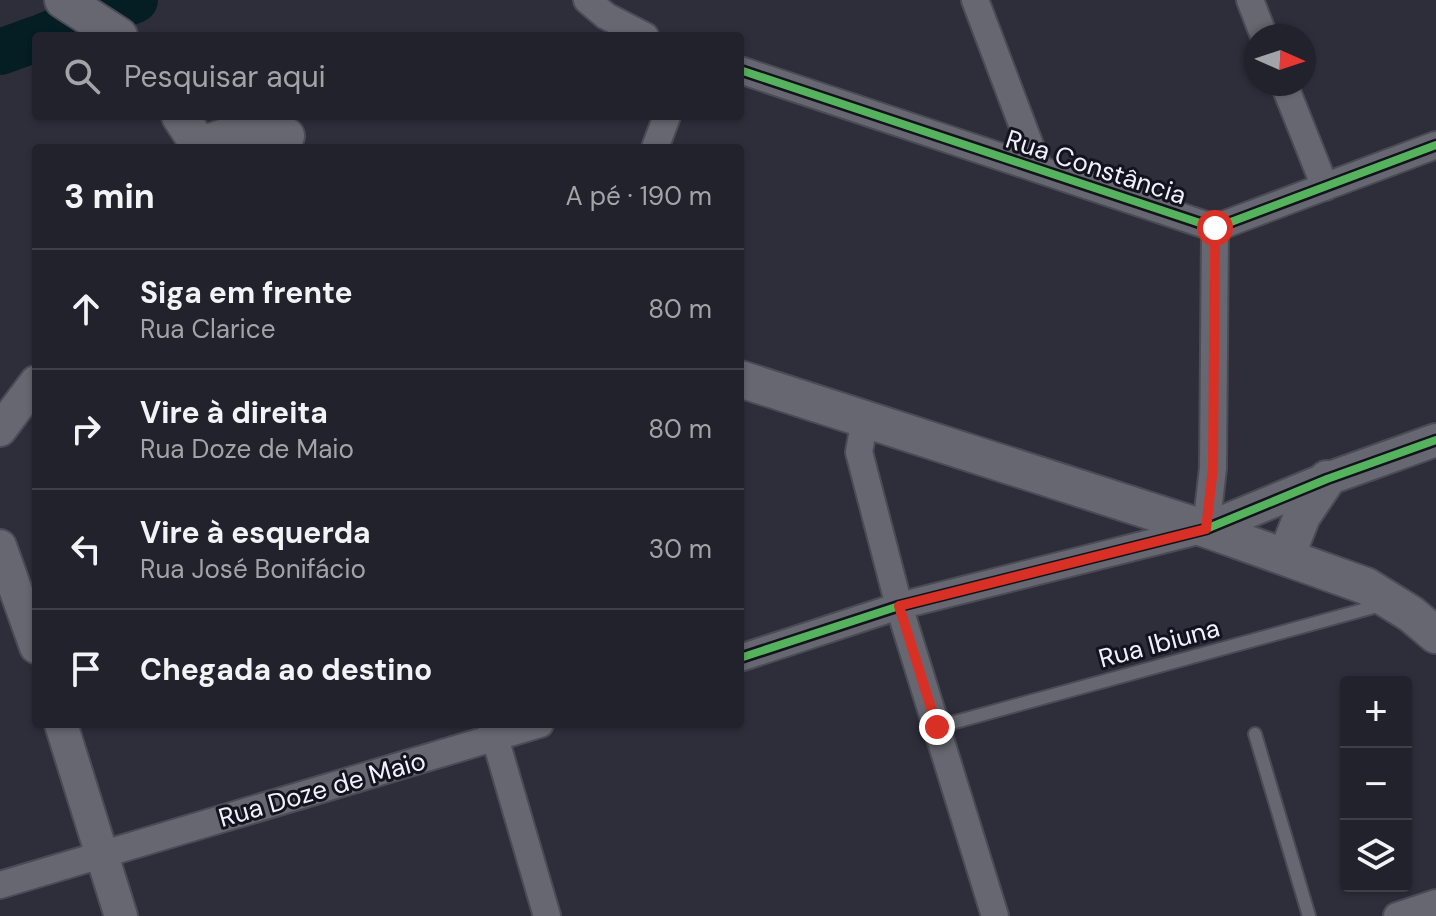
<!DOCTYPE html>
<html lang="pt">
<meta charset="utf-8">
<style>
body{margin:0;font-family:"DM Sans",sans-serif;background:#2a2a34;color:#f1f3f6}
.controls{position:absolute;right:24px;bottom:24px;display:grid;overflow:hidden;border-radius:8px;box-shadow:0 2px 6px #0004}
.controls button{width:72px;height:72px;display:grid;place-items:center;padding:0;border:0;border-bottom:2px solid #3f3f48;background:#22222c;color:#f1f3f6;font:40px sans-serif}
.compass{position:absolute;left:1244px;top:24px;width:72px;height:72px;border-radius:50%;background:#22222c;box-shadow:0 2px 6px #0004;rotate:93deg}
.stop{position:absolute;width:24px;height:24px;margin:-18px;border:6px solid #d93025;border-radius:50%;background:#fff}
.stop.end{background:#d93025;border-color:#fff;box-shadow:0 2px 8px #0008}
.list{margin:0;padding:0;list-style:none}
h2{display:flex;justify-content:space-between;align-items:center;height:104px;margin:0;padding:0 32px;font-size:34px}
h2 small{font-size:26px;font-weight:400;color:#a2a4a9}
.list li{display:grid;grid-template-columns:52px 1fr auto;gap:24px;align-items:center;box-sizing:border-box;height:120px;padding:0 32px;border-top:2px solid #3f3f48}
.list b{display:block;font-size:30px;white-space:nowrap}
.list p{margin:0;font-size:26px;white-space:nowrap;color:#a2a4a9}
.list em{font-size:26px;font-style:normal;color:#a2a4a9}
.icon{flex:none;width:44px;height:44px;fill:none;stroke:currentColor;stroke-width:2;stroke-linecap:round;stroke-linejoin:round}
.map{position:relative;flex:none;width:1436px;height:916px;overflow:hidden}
.search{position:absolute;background:#22222c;box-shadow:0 2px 6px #0004;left:32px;top:32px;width:712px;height:88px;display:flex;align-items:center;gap:20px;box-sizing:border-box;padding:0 28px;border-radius:8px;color:#a2a4a9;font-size:30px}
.panel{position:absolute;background:#22222c;box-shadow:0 2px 6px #0004;left:32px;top:144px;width:712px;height:584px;border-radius:8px}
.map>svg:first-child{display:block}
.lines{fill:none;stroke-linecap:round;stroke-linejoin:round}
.river{stroke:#041e24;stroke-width:46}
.service-casing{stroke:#4b4b56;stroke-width:16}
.minor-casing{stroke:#4b4b56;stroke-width:30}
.tertiary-casing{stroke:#4b4b56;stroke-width:36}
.secondary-casing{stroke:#4b4b56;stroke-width:40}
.service{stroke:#676771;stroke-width:12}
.minor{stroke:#676771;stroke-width:26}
.tertiary{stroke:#676771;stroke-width:32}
.secondary{stroke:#676771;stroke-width:36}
.cycleway-casing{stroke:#13131d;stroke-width:13}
.cycleway{stroke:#56b35d;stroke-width:8}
.route{stroke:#d93025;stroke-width:10}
.labels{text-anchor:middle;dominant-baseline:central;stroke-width:6;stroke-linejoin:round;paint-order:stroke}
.street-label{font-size:26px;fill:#f1f1fe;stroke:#13131d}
</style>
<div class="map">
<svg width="1436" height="916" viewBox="0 0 1436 916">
<rect width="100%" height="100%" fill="#2e2e3b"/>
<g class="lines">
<!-- river -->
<g class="river">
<path d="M 44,36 L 135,0"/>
<path d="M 0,52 L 36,39"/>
</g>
<defs>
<g id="service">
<path d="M 937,727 L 1381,605"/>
<path d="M 1255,734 L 1309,916"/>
</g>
<g id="minor">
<path d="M 587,0 L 606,16 L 645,36"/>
<path d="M 975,0 L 1039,169"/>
<path d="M 1250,0 L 1264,36"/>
<path d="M 740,70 L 1215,228 L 1436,145"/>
<path d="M 1284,84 L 1325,187"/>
<path d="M 655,148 L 667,116"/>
<path d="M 865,418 L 859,452 L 899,606 L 995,916"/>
<path d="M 740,658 L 899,606 L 1206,529 L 1213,468 L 1215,228"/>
<path d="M 491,724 L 547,916"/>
<path d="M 0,885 L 540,724"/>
<path d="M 1397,916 L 1436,903"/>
</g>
<g id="tertiary">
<path d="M 0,430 L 36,382"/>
<path d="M 1206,529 L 1327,479 L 1436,440"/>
<path d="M 0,546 L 36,647"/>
<path d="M 61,724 L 121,916"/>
</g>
<g id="secondary">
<path d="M 63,0 L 119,36"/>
<path d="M 180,116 L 201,148"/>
<path d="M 199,146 L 236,133 L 286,136"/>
<path d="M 740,379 L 1206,529 L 1366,586 L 1411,614 L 1436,635"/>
<path d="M 1286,557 L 1302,516 L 1327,479"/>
</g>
</defs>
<!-- service casing -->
<use href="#service" class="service-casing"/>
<!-- minor casing -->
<use href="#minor" class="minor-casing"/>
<!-- tertiary casing -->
<use href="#tertiary" class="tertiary-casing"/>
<!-- secondary casing -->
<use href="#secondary" class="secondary-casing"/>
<!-- service -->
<use href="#service" class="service"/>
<!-- minor -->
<use href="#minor" class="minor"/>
<!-- tertiary -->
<use href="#tertiary" class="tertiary"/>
<!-- secondary -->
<use href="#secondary" class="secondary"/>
<defs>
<g id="cycleway">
<path d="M 740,70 L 1215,228 L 1436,145"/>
<path d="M 740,658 L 899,606 L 1206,529 L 1327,479 L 1436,440"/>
</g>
</defs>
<!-- cycleway casing -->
<use href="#cycleway" class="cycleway-casing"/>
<!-- cycleway -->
<use href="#cycleway" class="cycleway"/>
</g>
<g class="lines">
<!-- route -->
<path class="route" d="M 937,727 L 899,606 L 1206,529 L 1213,468 L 1215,228"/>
</g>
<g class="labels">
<!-- street labels -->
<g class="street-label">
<text transform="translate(1096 167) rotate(18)">Rua Constância</text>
<text transform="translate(1159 643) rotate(-15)">Rua Ibiuna</text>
<text transform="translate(322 789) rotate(-16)">Rua Doze de Maio</text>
</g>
</g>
</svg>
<div class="controls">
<button>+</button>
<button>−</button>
<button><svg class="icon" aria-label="layers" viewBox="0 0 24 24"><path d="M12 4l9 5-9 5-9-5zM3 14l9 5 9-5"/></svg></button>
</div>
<svg class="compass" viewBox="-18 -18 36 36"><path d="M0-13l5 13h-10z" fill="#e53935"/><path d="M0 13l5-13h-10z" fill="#a2a4a9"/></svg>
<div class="stop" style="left:1215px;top:228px"></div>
<div class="stop end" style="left:937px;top:727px"></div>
<div class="search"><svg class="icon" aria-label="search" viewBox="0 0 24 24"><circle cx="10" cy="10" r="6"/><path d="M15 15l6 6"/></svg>Pesquisar aqui</div>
<section class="panel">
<h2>3 min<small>A pé · 190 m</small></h2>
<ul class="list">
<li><svg class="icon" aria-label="ahead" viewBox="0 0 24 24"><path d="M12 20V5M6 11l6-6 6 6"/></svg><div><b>Siga em frente</b><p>Rua Clarice</p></div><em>80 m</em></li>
<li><svg class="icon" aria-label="right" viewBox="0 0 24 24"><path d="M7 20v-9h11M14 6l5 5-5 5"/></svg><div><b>Vire à direita</b><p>Rua Doze de Maio</p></div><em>80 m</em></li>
<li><svg class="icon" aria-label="left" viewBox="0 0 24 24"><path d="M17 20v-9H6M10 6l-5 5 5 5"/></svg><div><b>Vire à esquerda</b><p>Rua José Bonifácio</p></div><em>30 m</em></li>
<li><svg class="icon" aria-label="arrive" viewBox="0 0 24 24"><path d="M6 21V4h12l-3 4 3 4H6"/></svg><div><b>Chegada ao destino</b></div></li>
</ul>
</section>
</div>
